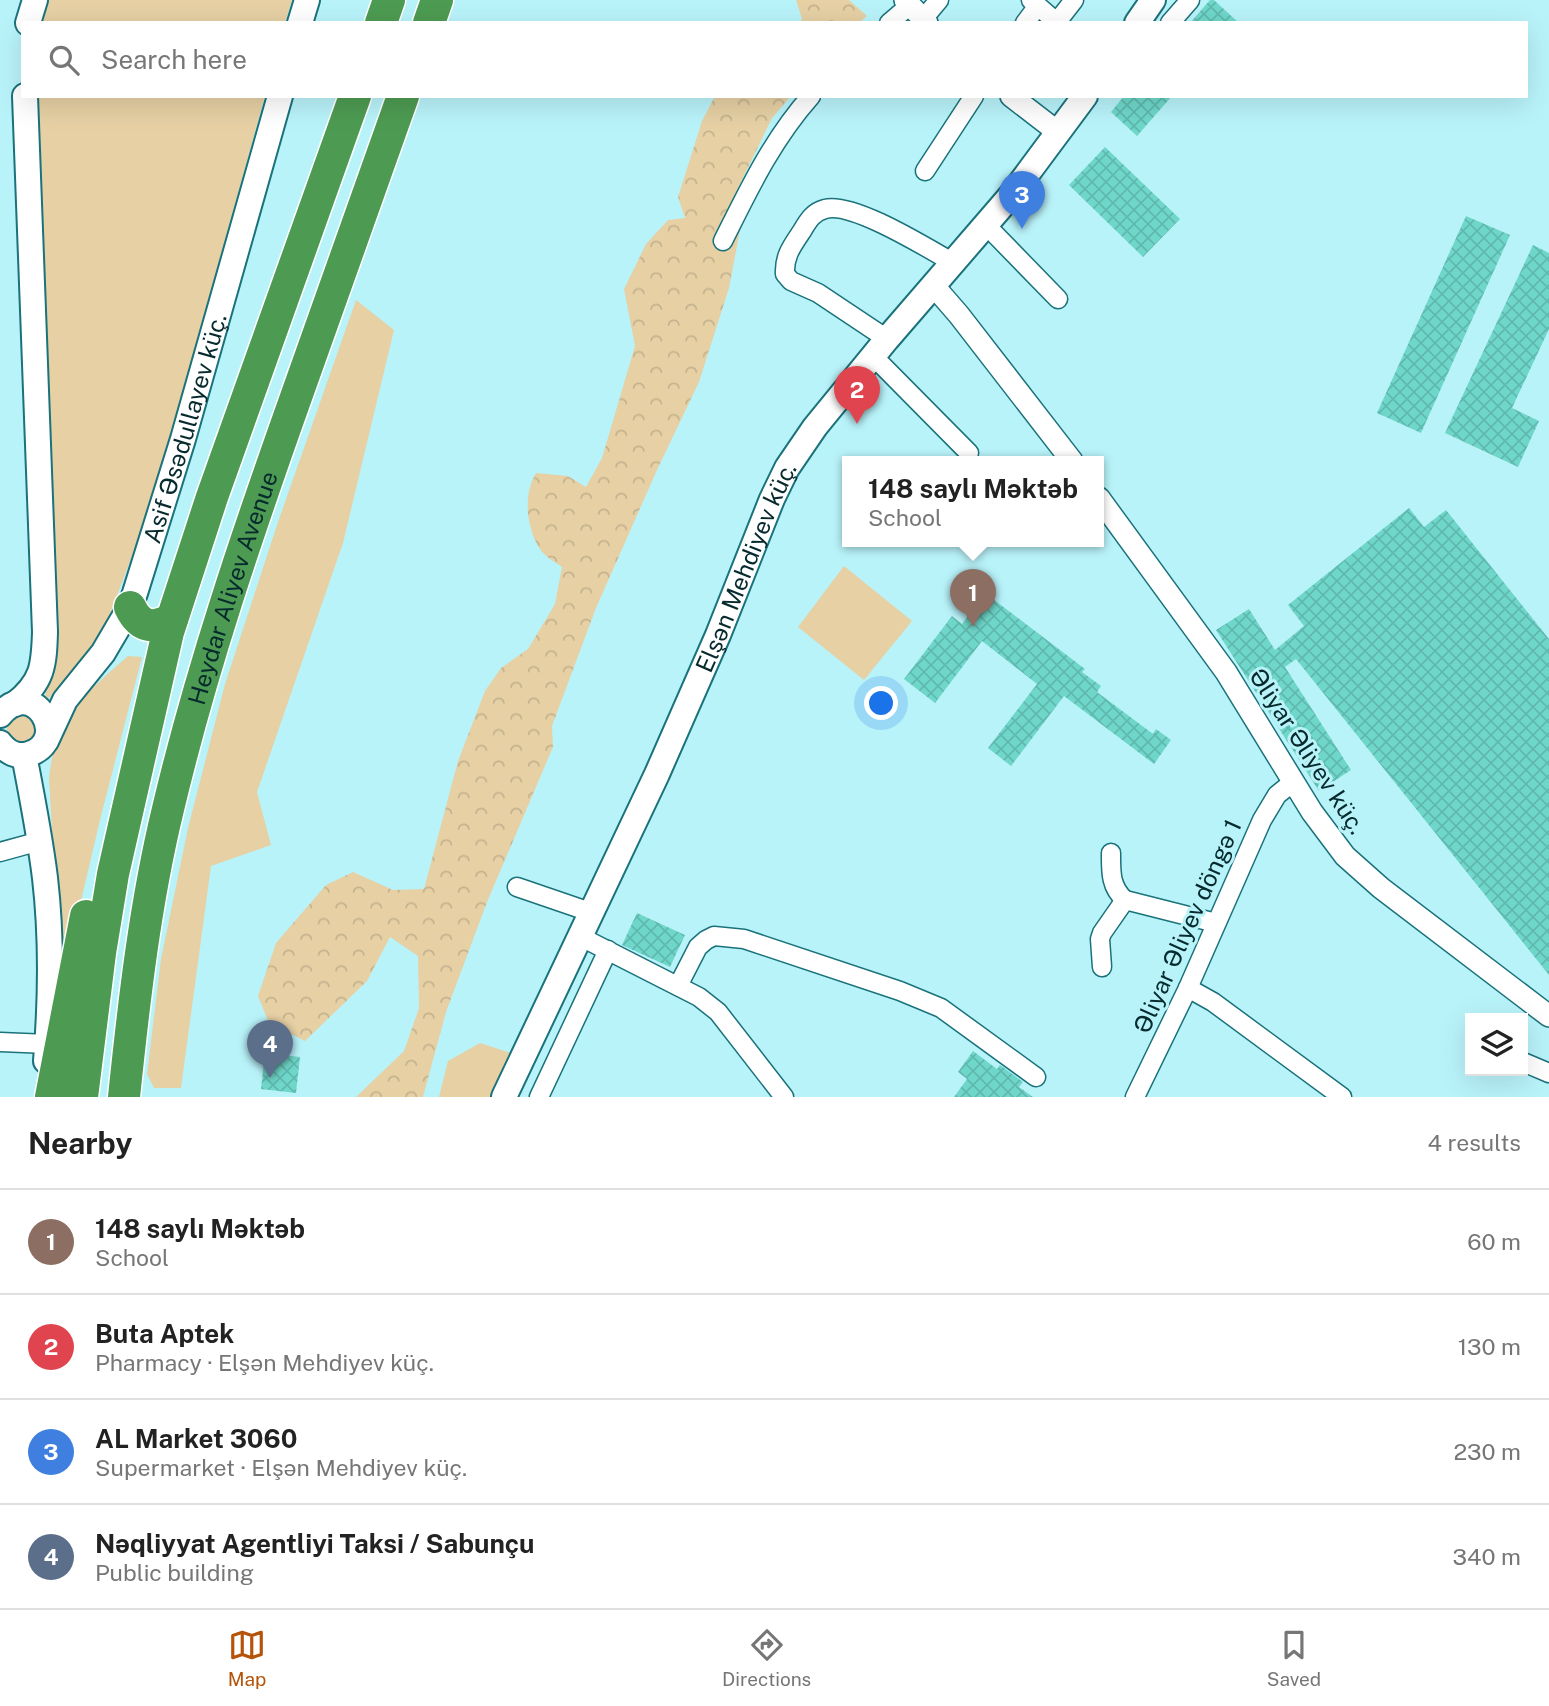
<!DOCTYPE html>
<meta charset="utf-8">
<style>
body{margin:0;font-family:"Public Sans",sans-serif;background:#f6f6f6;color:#222}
.controls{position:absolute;right:21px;bottom:21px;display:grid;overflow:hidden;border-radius:0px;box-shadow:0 7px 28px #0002}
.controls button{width:63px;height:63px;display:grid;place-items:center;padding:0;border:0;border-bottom:2px solid #e0e0e0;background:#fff;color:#222;font:35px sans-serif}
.you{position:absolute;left:882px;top:704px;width:24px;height:24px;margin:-18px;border:5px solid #fff;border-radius:50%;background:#1a73e8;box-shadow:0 0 0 10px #1a73e833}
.badge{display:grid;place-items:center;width:46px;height:46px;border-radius:50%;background:#b45309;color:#fff;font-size:23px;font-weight:700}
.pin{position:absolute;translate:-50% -58px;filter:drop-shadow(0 2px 4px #0008)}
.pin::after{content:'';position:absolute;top:37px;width:24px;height:21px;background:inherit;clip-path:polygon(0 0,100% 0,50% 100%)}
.popup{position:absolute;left:842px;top:456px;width:262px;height:91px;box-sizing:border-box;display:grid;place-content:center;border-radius:0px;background:#fff;filter:drop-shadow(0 2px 5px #0005);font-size:23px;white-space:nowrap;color:#767676}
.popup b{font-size:26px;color:#222}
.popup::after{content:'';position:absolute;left:50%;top:100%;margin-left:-14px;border:14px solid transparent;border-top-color:#fff}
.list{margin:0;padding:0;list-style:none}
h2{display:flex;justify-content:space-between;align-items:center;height:91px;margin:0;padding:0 28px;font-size:30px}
h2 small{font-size:23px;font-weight:400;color:#767676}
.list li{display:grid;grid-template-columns:46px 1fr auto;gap:21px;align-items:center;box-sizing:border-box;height:105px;padding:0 28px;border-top:2px solid #e0e0e0}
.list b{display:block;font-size:26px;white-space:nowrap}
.list p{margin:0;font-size:23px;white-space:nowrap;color:#767676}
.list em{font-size:23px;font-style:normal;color:#767676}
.icon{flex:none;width:38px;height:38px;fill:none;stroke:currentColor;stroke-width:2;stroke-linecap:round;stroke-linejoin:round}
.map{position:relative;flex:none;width:1549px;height:1097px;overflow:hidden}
.search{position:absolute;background:#fff;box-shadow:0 7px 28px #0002;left:21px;right:21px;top:21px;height:77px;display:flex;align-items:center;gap:18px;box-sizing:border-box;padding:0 24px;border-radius:0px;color:#767676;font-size:26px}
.sheet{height:511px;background:#fff}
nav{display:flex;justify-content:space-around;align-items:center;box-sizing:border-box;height:98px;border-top:2px solid #e0e0e0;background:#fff;font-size:19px;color:#767676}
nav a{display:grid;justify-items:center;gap:4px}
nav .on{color:#b45309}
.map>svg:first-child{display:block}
.green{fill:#e6d0a4}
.forest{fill:url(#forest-crowns)}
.building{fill:url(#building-cross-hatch)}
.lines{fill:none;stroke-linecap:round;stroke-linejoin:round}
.minor-casing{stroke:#1a727b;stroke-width:21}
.tertiary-casing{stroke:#1a727b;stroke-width:24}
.secondary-casing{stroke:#1a727b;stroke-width:28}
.motorway-casing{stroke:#fff;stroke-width:35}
.minor{stroke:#fff;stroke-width:18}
.tertiary{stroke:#fff;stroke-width:21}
.secondary{stroke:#fff;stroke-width:24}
.motorway{stroke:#4d9b52;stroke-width:32}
.labels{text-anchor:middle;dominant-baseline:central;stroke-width:6;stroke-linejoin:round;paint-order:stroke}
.street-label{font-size:24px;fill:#062a2d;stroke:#b9f3fa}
</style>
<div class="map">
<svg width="1549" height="1097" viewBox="0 0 1549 1097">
<defs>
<pattern id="forest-crowns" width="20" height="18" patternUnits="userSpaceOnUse" patternTransform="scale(1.75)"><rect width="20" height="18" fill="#e6d0a4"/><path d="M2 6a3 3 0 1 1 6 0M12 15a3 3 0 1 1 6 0" fill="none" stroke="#c4b38e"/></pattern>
<pattern id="building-cross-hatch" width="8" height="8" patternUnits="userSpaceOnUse" patternTransform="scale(1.75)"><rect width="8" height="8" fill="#6fd7ca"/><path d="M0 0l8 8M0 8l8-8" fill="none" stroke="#5fb9ae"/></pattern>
</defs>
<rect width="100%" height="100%" fill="#b9f3fa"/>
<!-- green -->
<g class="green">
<path d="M 46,0 L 292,0 L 285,23 L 38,23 Z"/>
<path d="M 33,96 L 265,96 L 164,460 L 138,540 L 107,622 L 87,659 L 48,699 L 45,697 L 51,667 Z"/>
<path d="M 356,300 L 394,330 L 343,543 L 257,792 L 271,845 L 211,866 L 181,1088 L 154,1088 L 147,1074 L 161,959 L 188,828 L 225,684 L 278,522 Z"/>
<path d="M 844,566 L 912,621 L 864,680 L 798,627 Z"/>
<path d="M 128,656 L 142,657 L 100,820 L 61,986 L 49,778 C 56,714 82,697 128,656 Z"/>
<path d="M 21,714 L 31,716 L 38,734 L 22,746 C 12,740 4,736 8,723 Z"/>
<path d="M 480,1043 L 511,1053 L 490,1097 L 439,1097 L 448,1061 Z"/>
</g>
<!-- forest -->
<g class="forest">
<path d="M 796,0 L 849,0 L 867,16 L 859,23 L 799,23 L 802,19 Z"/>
<path d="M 715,96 L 791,96 L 772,118 L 734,196 L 740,230 L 729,288 L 699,382 L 657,470 L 596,608 L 552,726 L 553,747 L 487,902 L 446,1012 L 423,1097 L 356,1097 L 404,1051 L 419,1008 L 418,956 L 390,937 L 367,981 L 305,1041 L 269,1023 L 258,996 L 276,943 L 326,885 L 353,872 L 393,890 L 424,889 L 458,761 L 485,691 L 501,668 L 528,649 L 555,604 L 562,567 C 555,562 544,556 540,549 C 526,528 523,494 536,473 L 568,476 L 586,487 L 602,458 L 635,346 L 624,289 L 646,244 L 668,220 L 685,218 L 678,197 L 702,121 Z"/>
</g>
<!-- building -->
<g class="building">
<path d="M 1210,0 L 1214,0 L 1239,23 L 1190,23 Z"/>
<path d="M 1124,96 L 1172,96 L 1137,136 L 1111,112 Z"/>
<path d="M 1105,147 L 1180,219 L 1143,257 L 1069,185 Z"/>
<path d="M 1466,216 L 1510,235 L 1421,433 L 1377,413 Z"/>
<path d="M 1533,245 L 1549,253 L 1549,329 L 1512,408 L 1539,421 L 1518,467 L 1445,433 Z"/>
<path d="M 1409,508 L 1424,527 L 1446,510 L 1549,639 L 1549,975 L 1296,659 L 1285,667 L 1351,770 L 1319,791 L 1216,630 L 1249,609 L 1275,650 L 1304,626 L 1288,605 Z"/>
<path d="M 985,593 L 1085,669 L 1082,672 L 1101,686 L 1097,692 L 1153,734 L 1156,729 L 1171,740 L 1154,764 L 1064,696 L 1011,766 L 988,748 L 1037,684 L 982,641 L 935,703 L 904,679 L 952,616 L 962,624 Z"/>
<path d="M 637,913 L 685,935 L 670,967 L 622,945 Z"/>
<path d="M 973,1051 L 997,1069 L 1000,1065 L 1023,1082 L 1019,1087 L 1033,1097 L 954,1097 L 967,1079 L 958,1072 Z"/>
<path d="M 265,1053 L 300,1057 L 296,1093 L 261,1089 Z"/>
</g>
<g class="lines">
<defs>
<g id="minor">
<path d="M 1031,0 L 1054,20 L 1060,18 L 1074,0"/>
<path d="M 923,19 L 939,0"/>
<path d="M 889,23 L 909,6"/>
<path d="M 1025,23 L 1037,7"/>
<path d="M 1170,23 L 1190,0"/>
<path d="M 925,171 L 974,96"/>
<path d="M 985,224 L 1058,299"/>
<path d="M 723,241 C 749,189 772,140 811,96"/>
<path d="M 887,339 L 818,293 L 791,281 L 785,274 C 784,256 792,246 802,231 C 808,221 813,212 825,209 C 852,201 927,248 952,262"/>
<path d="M 873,356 L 969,453"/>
<path d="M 0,852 L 40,841"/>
<path d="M 1111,853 C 1111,871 1110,887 1125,900 L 1216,923"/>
<path d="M 517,887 L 593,913"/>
<path d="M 581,937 L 699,997 L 718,1012 L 784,1097"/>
<path d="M 1102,967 L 1100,939 L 1102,933 L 1125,900"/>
<path d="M 678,986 L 698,947 L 706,940 L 714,936 L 744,939 L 900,991 L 941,1008 L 1036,1077"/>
<path d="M 1188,988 L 1213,1002 L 1342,1097"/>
<path d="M 0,1042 L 48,1044"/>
<path d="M 1523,1062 L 1549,1073"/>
<path d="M 539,1097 L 608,950"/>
<path d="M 1135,1097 L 1188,988 L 1262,820 L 1277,795 L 1293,782"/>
</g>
<g id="tertiary">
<path d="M 905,0 L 927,23"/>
<path d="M 1011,96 L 1059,133"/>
<path d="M 933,285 L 959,315 L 1072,461"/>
<path d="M 1099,498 L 1226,672 L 1312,812 L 1345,856 L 1381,888 L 1549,1016"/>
</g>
<g id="secondary">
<path d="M 28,23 L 35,0"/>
<path d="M 300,23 L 307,0"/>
<path d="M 1137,23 L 1153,0"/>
<path d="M 15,704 C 43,682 44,665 45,632 L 25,96"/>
<path d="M 0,715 C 33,675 72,740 29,754 C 17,758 7,752 0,743"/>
<path id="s1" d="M 46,741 L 65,700 L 103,653 L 130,607 L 135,593 L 183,439 L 280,96"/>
<path d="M 24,755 C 32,796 40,837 45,878 C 52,938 51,1000 46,1061"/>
<path id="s2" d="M 504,1097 L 657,774 L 718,635 L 772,499 L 787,468 L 815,427 L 887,339 L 1013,193 L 1085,96"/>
</g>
<g id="motorway">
<path d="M 381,23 L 389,0"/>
<path d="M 429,23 L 437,0"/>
<path d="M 130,607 C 140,628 153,629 172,619"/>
<path d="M 51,1097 L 86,916"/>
<path d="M 82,1097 L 100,953 L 113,874 L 168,632 L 212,497 L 355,96"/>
<path id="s3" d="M 124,1097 C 134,1001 145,904 168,809 C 201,670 247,535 295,400 C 331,299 367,198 403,96"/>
</g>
</defs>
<!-- minor casing -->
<use href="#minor" class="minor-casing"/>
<!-- tertiary casing -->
<use href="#tertiary" class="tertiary-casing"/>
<!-- secondary casing -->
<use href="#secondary" class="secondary-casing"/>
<!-- motorway casing -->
<use href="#motorway" class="motorway-casing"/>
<!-- minor -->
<use href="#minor" class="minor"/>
<!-- tertiary -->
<use href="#tertiary" class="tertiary"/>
<!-- secondary -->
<use href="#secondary" class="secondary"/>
<!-- motorway -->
<use href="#motorway" class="motorway"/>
</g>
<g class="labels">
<!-- street labels -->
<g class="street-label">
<text stroke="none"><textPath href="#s1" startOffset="346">Asif Əsədullayev küç.</textPath></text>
<text stroke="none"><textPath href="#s2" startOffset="583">Elşən Mehdiyev küç.</textPath></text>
<text stroke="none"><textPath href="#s3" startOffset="522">Heydar Aliyev Avenue</textPath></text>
<text transform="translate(1308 751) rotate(57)">Əliyar Əliyev küç.</text>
<text transform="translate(1187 926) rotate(-66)">Əliyar Əliyev döngə 1</text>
</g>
</g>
</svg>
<div class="controls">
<button><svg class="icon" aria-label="layers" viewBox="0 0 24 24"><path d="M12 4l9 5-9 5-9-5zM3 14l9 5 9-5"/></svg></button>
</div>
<div class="you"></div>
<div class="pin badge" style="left:973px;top:627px;background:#8d6e63">1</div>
<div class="popup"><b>148 saylı Məktəb</b>School</div>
<div class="pin badge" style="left:857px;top:424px;background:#e0444e">2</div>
<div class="pin badge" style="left:1022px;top:229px;background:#3f7fe0">3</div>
<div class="pin badge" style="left:270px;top:1078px;background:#5c6f8a">4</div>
<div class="search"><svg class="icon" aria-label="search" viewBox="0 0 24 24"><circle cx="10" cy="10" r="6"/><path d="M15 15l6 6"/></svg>Search here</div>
</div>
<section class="sheet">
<h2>Nearby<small>4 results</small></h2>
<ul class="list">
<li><span class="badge" style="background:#8d6e63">1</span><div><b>148 saylı Məktəb</b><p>School</p></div><em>60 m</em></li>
<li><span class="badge" style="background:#e0444e">2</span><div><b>Buta Aptek</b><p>Pharmacy · Elşən Mehdiyev küç.</p></div><em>130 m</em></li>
<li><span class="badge" style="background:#3f7fe0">3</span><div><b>AL Market 3060</b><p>Supermarket · Elşən Mehdiyev küç.</p></div><em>230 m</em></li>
<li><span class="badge" style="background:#5c6f8a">4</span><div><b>Nəqliyyat Agentliyi Taksi / Sabunçu</b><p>Public building</p></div><em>340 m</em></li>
</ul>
</section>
<nav>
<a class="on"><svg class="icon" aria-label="map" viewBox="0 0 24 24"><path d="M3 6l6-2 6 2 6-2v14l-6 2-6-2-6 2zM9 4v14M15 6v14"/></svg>Map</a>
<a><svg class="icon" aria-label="directions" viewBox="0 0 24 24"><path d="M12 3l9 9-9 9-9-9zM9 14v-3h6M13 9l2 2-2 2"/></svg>Directions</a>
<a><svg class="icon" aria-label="saved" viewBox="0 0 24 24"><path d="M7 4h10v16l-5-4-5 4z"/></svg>Saved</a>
</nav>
